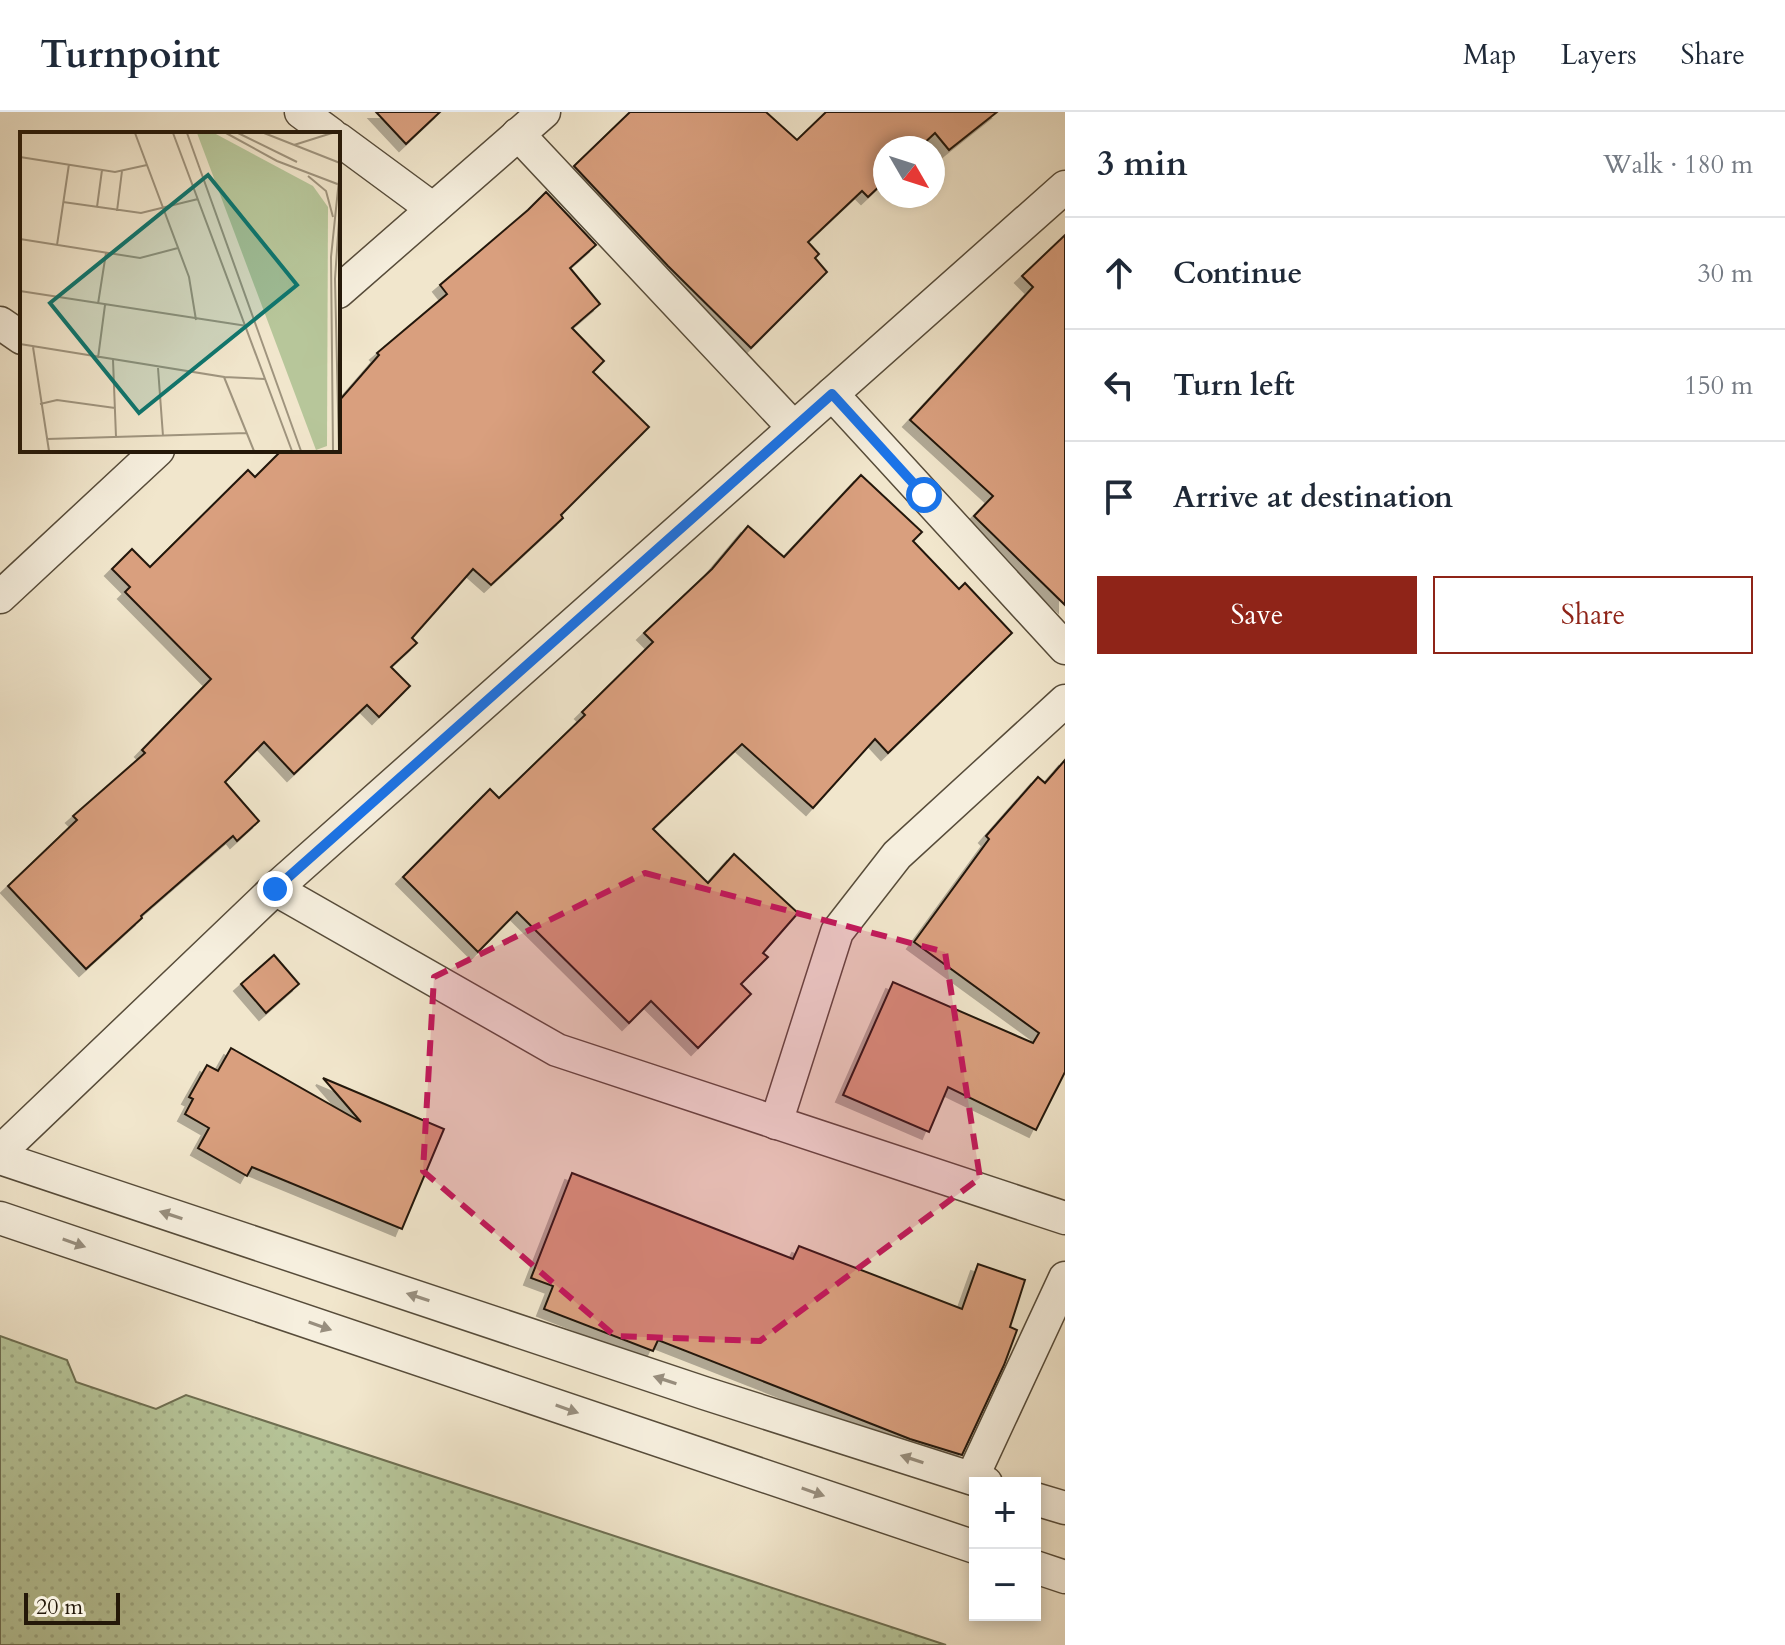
<!DOCTYPE html>
<meta charset="utf-8">
<style>
body{margin:0;font-family:Cardo,serif;background:#f6f6f7;color:#1f2937}
.controls{position:absolute;right:24px;bottom:24px;display:grid;overflow:hidden;border-radius:0px;box-shadow:0 4px 12px #0003}
.controls button{width:72px;height:72px;display:grid;place-items:center;padding:0;border:0;border-bottom:2px solid #e0e1e3;background:#fff;color:#1f2937;font:40px sans-serif}
.compass{position:absolute;left:873px;top:24px;width:72px;height:72px;border-radius:50%;background:#fff;box-shadow:0 4px 12px #0003;rotate:129deg}
.scale{position:absolute;left:24px;bottom:20px;width:96px;box-sizing:border-box;padding-left:8px;border:4px solid #241809;border-top:0;font-size:22px;line-height:28px;white-space:nowrap;color:#241809;-webkit-text-stroke:6px #f6efde;paint-order:stroke}
.stop{position:absolute;width:24px;height:24px;margin:-18px;border:6px solid #1a73e8;border-radius:50%;background:#fff}
.stop.end{background:#1a73e8;border-color:#fff;box-shadow:0 2px 8px #0008}
.list{margin:0;padding:0;list-style:none}
h2{display:flex;justify-content:space-between;align-items:center;height:104px;margin:0;padding:0 32px;font-size:34px}
h2 small{font-size:26px;font-weight:400;color:#747a83}
.list li{display:grid;grid-template-columns:52px 1fr auto;gap:24px;align-items:center;box-sizing:border-box;height:112px;padding:0 32px;border-top:2px solid #e0e1e3}
.list b{display:block;font-size:30px;white-space:nowrap}
.list em{font-size:26px;font-style:normal;color:#747a83}
.actions{display:flex;gap:16px;padding:24px 32px}
.actions a{flex:1;padding:18px 0;border:2px solid #8f2418;border-radius:0px;text-align:center;font-size:28px;color:#8f2418}
.actions .main{background:#8f2418;color:#fff}
.icon{flex:none;width:44px;height:44px;fill:none;stroke:currentColor;stroke-width:2;stroke-linecap:round;stroke-linejoin:round}
.map{position:relative;flex:none;width:1065px;height:1533px;overflow:hidden}
header{display:flex;align-items:center;gap:48px;box-sizing:border-box;height:112px;padding:0 40px;background:#fff;border-bottom:2px solid #e0e1e3}
header strong{font-size:38px}
nav{display:flex;gap:44px;margin-inline-start:auto;font-size:28px}
main{display:flex}
aside{flex:1;background:#fff}
.map>svg:first-child{display:block}
.park{fill:url(#park-dots);stroke:#6e6f52;stroke-width:2}
.building{fill:#d99f7e;stroke:#241809;stroke-width:2;filter:url(#shadow)}
.lines{fill:none;stroke-linecap:round;stroke-linejoin:round}
.minor-casing{stroke:#574c3a;stroke-width:35}
.minor{stroke:#f6efde;stroke-width:32}
.oneway{fill:#988e7e}
.route{stroke:#1a73e8;stroke-width:10}
.marked{fill:#c2185b;fill-opacity:0.2;stroke:#c2185b;stroke-width:6;stroke-dasharray:16 10;stroke-linejoin:round}
.inset-road{fill:none;stroke:#9f947e;stroke-width:2}
.view{fill:#0f766e;fill-opacity:0.15;stroke:#0f766e;stroke-width:4}
.inset-edge{fill:none;stroke:#241809;stroke-width:4}
</style>
<header>
<strong>Turnpoint</strong>
<nav><a>Map</a><a>Layers</a><a>Share</a></nav>
</header>
<main>
<div class="map">
<svg width="1065" height="1533" viewBox="0 0 1065 1533">
<defs>
<pattern id="park-dots" width="8" height="8" patternUnits="userSpaceOnUse" patternTransform="scale(2)"><rect width="8" height="8" fill="#b7c69a"/><path d="M2 2h.1M6 6h.1" fill="none" stroke="#9da983" stroke-width="1.8" stroke-linecap="round"/></pattern>
<filter id="shadow"><feDropShadow dx="-7" dy="7" stdDeviation="0" flood-color="#0004"/></filter>
</defs>
<rect width="100%" height="100%" fill="#f1e6cc"/>
<filter id="stains"><feTurbulence type="fractalNoise" baseFrequency=".0025" numOctaves="4"/><feColorMatrix values="0 0 0 0 .2 0 0 0 0 .09 0 0 0 0 .02 0 0 0 .5 -.17"/></filter>
<radialGradient id="worn" r=".72"><stop offset=".6" stop-color="#630" stop-opacity="0"/><stop offset="1" stop-color="#630" stop-opacity=".3"/></radialGradient>
<!-- park -->
<path class="park" d="M 0,1224 L 67,1248 L 76,1270 L 156,1297 L 186,1283 L 946,1533 L 0,1533 Z"/>
<!-- building -->
<g class="building">
<path d="M 376,0 L 440,0 L 406,32 Z"/>
<path d="M 630,0 L 766,0 L 797,28 L 826,0 L 997,0 L 949,38 L 935,21 L 919,36 L 885,36 L 885,69 L 868,85 L 862,79 L 808,130 L 819,142 L 815,146 L 827,160 L 751,236 L 668,154 L 574,54 Z"/>
<path d="M 546,80 L 596,133 L 570,156 L 600,192 L 572,216 L 604,249 L 593,260 L 649,315 L 561,403 L 563,406 L 491,473 L 473,457 L 412,526 L 417,531 L 391,555 L 410,574 L 379,605 L 367,593 L 294,662 L 264,630 L 225,670 L 259,709 L 237,729 L 233,724 L 141,804 L 142,806 L 86,857 L 8,774 L 77,708 L 73,704 L 145,641 L 142,638 L 211,567 L 125,480 L 130,475 L 112,457 L 132,437 L 150,455 L 248,358 L 255,365 L 282,338 L 338,338 L 338,290 L 379,243 L 377,241 L 447,182 L 440,173 L 528,98 Z"/>
<path d="M 1065,123 L 1065,493 L 974,404 L 993,384 L 910,308 L 1033,175 L 1022,164 Z"/>
<path d="M 861,363 L 922,420 L 913,429 L 959,477 L 965,471 L 1012,521 L 888,641 L 875,627 L 813,696 L 742,632 L 653,717 L 708,771 L 734,742 L 798,801 L 763,841 L 768,845 L 741,872 L 751,882 L 698,936 L 651,889 L 629,911 L 517,800 L 478,840 L 403,765 L 490,677 L 499,686 L 585,603 L 582,600 L 653,530 L 644,521 L 712,457 L 748,414 L 784,445 Z"/>
<path d="M 1065,648 L 1065,960 L 1036,1018 L 948,975 L 929,1020 L 843,983 L 893,870 L 1033,931 L 1039,921 L 914,830 L 989,727 L 986,724 L 1038,665 L 1045,671 Z"/>
<path d="M 274,843 L 299,872 L 266,901 L 241,872 Z"/>
<path d="M 231,936 L 361,1010 L 323,966 L 444,1017 L 402,1117 L 252,1055 L 247,1064 L 198,1036 L 209,1016 L 185,1002 L 193,987 L 189,985 L 207,953 L 218,959 Z"/>
<path d="M 572,1061 L 793,1147 L 799,1134 L 962,1197 L 978,1152 L 1025,1168 L 1010,1215 L 1017,1218 L 1004,1253 L 962,1343 L 910,1327 L 658,1228 L 653,1239 L 544,1197 L 553,1174 L 531,1166 Z"/>
</g>
<g class="lines">
<defs>
<g id="minor">
<path d="M 301,0 L 331,22"/>
<path d="M 518,22 L 794,316"/>
<path d="M 338,27 L 433,97"/>
<path d="M 338,180 L 544,0"/>
<path d="M 0,211 L 22,226"/>
<path d="M 832,282 L 1065,536"/>
<path d="M 0,485 L 158,338"/>
<path d="M 275,777 L 557,938 L 1065,1106"/>
<path d="M 776,1011 L 837,820 L 897,743 L 1065,589"/>
<path d="M 0,1040 L 275,777 L 1065,75"/>
<path d="M 0,1046 L 704,1281 L 986,1371"/>
<path d="M 0,1106 L 975,1435"/>
<path d="M 972,1366 L 1065,1166"/>
<path d="M 1035,1387 L 1065,1396"/>
<path d="M 1035,1455 L 1065,1465"/>
</g>
</defs>
<!-- minor casing -->
<use href="#minor" class="minor-casing"/>
<!-- minor -->
<use href="#minor" class="minor"/>
</g>
<!-- one-way arrows -->
<defs><path id="oneway-solid" d="M-6-.8H1V-3.2L6.5 0L1 3.2V.8H-6Z" transform="scale(2)"/></defs>
<g class="oneway">
<use href="#oneway-solid" transform="translate(171 1103) rotate(-162)"/>
<use href="#oneway-solid" transform="translate(74 1131) rotate(19)"/>
<use href="#oneway-solid" transform="translate(418 1185) rotate(-162)"/>
<use href="#oneway-solid" transform="translate(320 1214) rotate(19)"/>
<use href="#oneway-solid" transform="translate(665 1268) rotate(-162)"/>
<use href="#oneway-solid" transform="translate(567 1297) rotate(19)"/>
<use href="#oneway-solid" transform="translate(912 1347) rotate(-162)"/>
<use href="#oneway-solid" transform="translate(813 1380) rotate(19)"/>
</g>
<g class="lines">
<!-- route -->
<path class="route" d="M 275,777 L 832,282 L 924,383"/>
</g>
<!-- marked area -->
<path class="marked" d="M 645,761 L 945,840 L 980,1066 L 760,1229 L 615,1224 L 423,1059 L 434,865 Z"/>
<!-- overview -->
<g transform="translate(20 20)">
<rect width="320" height="320" fill="#f1e6cc"/>
<path d="M 177,1 L 194,1 L 293,54 L 308,75 L 307,314 L 296,318 Z" fill="#b7c69a"/>
<path class="inset-road" d="M 115,1 L 169,145 L 176,188M 153,1 L 272,319M 167,1 L 281,319M 206,1 L 257,29 L 320,53M 218,1 L 277,30M 244,1 L 320,31M 274,13 L 312,1M 0,25 L 95,40 L 127,33M 288,44 L 306,59 L 313,85M 43,70 L 121,81 L 178,67M 77,75 L 82,38M 97,79 L 102,39M 0,107 L 120,126 L 158,116M 37,113 L 49,32M 0,159 L 227,194M 78,172 L 86,121M 0,212 L 204,245 L 234,319M 13,215 L 29,319M 78,226 L 85,173M 93,228 L 96,305M 138,236 L 143,304M 204,245 L 245,247M 20,272 L 37,268 L 95,276M 27,307 L 227,301M 313,319 L 311,125 L 320,38M 319,319 L 315,147 L 320,74"/>
<path class="view" d="M 188,43 L 277,153 L 119,281 L 30,171 Z"/>
<rect width="320" height="320" class="inset-edge"/>
</g>
<rect width="100%" height="100%" filter="url(#stains)"/>
<rect width="100%" height="100%" fill="url(#worn)"/>
</svg>
<div class="controls">
<button>+</button>
<button>−</button>
</div>
<svg class="compass" viewBox="-18 -18 36 36"><path d="M0-13l5 13h-10z" fill="#e53935"/><path d="M0 13l5-13h-10z" fill="#747a83"/></svg>
<div class="scale">20 m</div>
<div class="stop" style="left:924px;top:383px"></div>
<div class="stop end" style="left:275px;top:777px"></div>
</div>
<aside>
<h2>3 min<small>Walk · 180 m</small></h2>
<ul class="list">
<li><svg class="icon" aria-label="ahead" viewBox="0 0 24 24"><path d="M12 20V5M6 11l6-6 6 6"/></svg><div><b>Continue</b></div><em>30 m</em></li>
<li><svg class="icon" aria-label="left" viewBox="0 0 24 24"><path d="M17 20v-9H6M10 6l-5 5 5 5"/></svg><div><b>Turn left</b></div><em>150 m</em></li>
<li><svg class="icon" aria-label="arrive" viewBox="0 0 24 24"><path d="M6 21V4h12l-3 4 3 4H6"/></svg><div><b>Arrive at destination</b></div></li>
</ul>
<div class="actions"><a class="main">Save</a><a>Share</a></div>
</aside>
</main>
